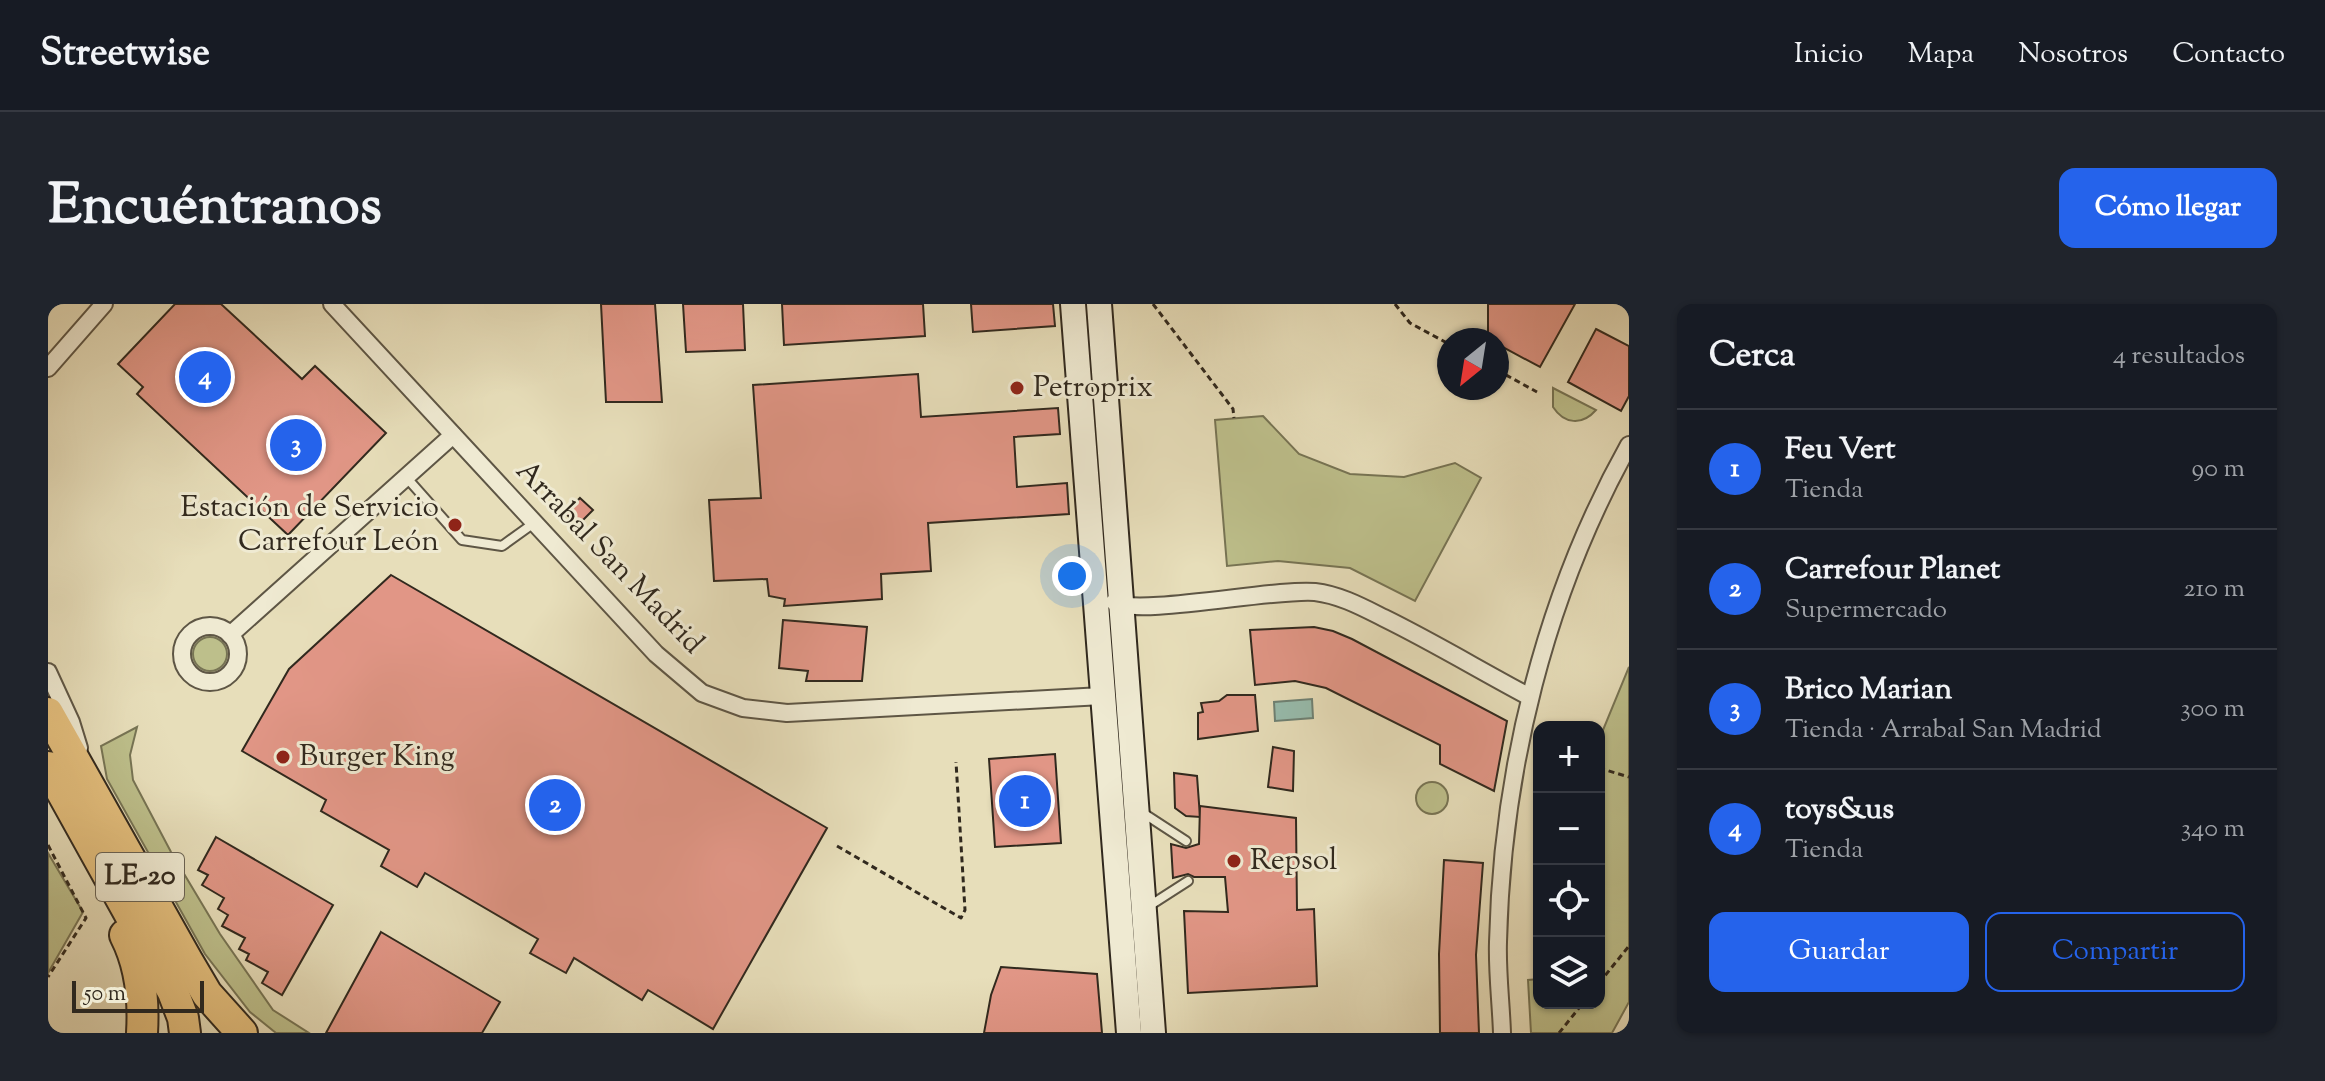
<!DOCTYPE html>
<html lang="es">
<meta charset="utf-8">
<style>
body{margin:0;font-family:"Sorts Mill Goudy",serif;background:#20242c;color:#f1f3f6}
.controls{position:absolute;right:24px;bottom:24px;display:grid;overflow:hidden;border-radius:16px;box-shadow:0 2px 6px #0004}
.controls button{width:72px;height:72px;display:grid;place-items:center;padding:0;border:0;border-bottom:2px solid #363941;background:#171b24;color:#f1f3f6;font:40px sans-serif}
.compass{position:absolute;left:1389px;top:24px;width:72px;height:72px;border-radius:50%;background:#171b24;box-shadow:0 2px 6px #0004;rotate:210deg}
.scale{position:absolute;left:24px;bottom:20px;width:132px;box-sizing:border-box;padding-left:8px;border:4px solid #31291e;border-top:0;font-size:22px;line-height:28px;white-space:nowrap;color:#31291e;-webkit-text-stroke:6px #efead2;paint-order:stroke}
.you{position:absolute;left:1024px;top:272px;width:28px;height:28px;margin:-20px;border:6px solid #fff;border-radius:50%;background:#1a73e8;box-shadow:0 0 0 12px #1a73e833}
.badge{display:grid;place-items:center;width:52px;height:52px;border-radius:50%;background:#2563eb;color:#fff;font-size:26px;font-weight:700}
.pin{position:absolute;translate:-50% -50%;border:4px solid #fff;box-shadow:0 2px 8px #0006}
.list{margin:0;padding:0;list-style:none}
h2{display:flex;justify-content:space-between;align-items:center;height:104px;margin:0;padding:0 32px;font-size:34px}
h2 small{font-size:26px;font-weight:400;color:#9ea1a6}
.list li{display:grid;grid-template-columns:52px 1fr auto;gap:24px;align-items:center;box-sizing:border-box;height:120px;padding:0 32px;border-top:2px solid #363941}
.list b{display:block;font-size:30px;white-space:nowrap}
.list p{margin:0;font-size:26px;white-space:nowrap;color:#9ea1a6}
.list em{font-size:26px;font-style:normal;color:#9ea1a6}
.actions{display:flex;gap:16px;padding:24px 32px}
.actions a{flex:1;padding:18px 0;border:2px solid #2563eb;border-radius:16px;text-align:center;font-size:28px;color:#2563eb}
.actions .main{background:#2563eb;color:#fff}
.icon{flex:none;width:44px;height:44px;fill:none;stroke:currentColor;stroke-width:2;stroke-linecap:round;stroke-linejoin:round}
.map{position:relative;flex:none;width:1581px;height:729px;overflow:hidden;border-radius:16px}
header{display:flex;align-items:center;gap:48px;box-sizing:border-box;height:112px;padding:0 40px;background:#171b24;border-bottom:2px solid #363941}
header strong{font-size:38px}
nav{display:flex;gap:44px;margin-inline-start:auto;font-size:28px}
.intro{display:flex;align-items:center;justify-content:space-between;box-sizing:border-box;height:192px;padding:0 48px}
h1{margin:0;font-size:56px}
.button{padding:20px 36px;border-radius:16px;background:#2563eb;color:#fff;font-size:28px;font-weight:700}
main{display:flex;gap:48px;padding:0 48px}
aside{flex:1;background:#171b24;border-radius:16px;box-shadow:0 2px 6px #0004}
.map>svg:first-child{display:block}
.green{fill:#bdbf8b;stroke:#777454;stroke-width:2}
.water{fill:#97bcad;stroke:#6e8174;stroke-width:2}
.building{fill:#e19686;stroke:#31291e;stroke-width:2}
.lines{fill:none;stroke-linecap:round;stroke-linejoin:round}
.lane-casing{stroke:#5e5645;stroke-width:12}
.street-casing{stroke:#5e5645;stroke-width:20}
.secondary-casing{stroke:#31291e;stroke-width:28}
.highway-casing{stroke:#31291e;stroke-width:34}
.path{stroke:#31291e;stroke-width:3;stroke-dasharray:6 4;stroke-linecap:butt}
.lane{stroke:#efead2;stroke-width:8}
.street{stroke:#efead2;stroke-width:16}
.secondary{stroke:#efead2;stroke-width:24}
.highway{stroke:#e4bf7d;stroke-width:30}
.poi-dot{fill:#8f2418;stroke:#efead2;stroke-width:3}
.labels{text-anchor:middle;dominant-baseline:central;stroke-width:6;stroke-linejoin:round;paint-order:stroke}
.shield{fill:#efead2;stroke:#6a6354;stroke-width:2}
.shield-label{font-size:28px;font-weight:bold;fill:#31291e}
.poi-label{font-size:30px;fill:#31291e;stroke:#efead2;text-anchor:start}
.street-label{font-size:30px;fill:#31291e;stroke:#efead2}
</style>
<header>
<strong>Streetwise</strong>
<nav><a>Inicio</a><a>Mapa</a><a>Nosotros</a><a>Contacto</a></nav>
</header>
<div class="intro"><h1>Encuéntranos</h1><a class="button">Cómo llegar</a></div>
<main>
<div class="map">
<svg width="1581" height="729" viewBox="0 0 1581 729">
<rect width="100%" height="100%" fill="#e7deba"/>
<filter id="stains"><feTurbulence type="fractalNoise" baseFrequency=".0025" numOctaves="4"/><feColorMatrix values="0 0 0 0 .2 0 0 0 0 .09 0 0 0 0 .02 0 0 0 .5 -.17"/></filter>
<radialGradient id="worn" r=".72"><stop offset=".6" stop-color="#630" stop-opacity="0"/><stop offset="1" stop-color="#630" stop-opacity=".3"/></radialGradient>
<!-- green -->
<g class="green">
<path d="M 1505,84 L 1548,106 C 1534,122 1516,120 1505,103 Z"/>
<path d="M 1215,112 L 1251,150 L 1302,170 L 1356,173 L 1407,159 L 1433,174 L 1367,297 L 1302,264 L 1230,257 L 1179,262 L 1167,116 Z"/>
<circle cx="162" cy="350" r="17"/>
<path d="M 1581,363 L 1581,698 L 1564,729 L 1483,729 L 1480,676 L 1491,675 L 1491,699 L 1551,699 L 1551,465 L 1555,426 Z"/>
<path d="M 89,423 L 82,451 L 85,476 L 123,548 L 172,630 L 225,706 L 261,729 L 228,729 L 202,708 L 157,650 L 59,475 L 53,442 Z"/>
<circle cx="1384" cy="494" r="16"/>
<path d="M 0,549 L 35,608 L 0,669 Z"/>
</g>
<!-- water -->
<path class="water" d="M 1264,395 L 1265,414 L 1227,417 L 1226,398 Z"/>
<!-- building -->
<g class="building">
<path d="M 127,0 L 173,0 L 254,75 L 267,62 L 338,129 L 240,231 L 89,90 L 95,83 L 70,60 Z"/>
<path d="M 553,0 L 607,0 L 614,98 L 558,98 Z"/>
<path d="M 635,0 L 695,0 L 697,46 L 638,48 Z"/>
<path d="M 734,0 L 875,0 L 877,32 L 736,41 Z"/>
<path d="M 923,0 L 1005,0 L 1007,22 L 925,28 Z"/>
<path d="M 1440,0 L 1527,0 L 1492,63 L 1449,40 L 1449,36 L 1440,35 Z"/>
<path d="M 1548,25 L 1581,42 L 1581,92 L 1573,107 L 1520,78 Z"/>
<path d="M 870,70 L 873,113 L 1010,104 L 1012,130 L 966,133 L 969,183 L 1019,179 L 1021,210 L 880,219 L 883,267 L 833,270 L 834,295 L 736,302 L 737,295 L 721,292 L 719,275 L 666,277 L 661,196 L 713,194 L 705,81 Z"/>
<path d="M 532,194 L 545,206 L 530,221 L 517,209 Z"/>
<path d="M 343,271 L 779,524 L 665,725 L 600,686 L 594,696 L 526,654 L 518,669 L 482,649 L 490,635 L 377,569 L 369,583 L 333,562 L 341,546 L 273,507 L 278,496 L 194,447 L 241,365 Z"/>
<path d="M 735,316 L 819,323 L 814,377 L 758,377 L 760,367 L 731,364 Z"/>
<path d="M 1266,323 L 1285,327 L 1304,335 L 1459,417 L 1446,487 L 1392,460 L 1392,441 L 1278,384 L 1247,377 L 1207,381 L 1202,326 Z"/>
<path d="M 1179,391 L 1207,391 L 1210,427 L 1150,435 L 1150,409 L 1155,408 L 1153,399 L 1171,397 Z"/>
<path d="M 1225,443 L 1246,447 L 1245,487 L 1220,483 Z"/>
<path d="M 1007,450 L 1013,539 L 947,543 L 941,455 Z"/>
<path d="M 1126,469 L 1149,472 L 1152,513 L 1138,512 L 1127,504 Z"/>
<path d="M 1152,502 L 1248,514 L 1249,606 L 1266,605 L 1269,682 L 1140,689 L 1136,607 L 1180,608 L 1177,573 L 1146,573 L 1140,570 L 1125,574 L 1123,540 L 1138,544 L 1151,540 Z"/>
<path d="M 168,533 L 285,601 L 234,691 L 214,679 L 220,668 L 198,656 L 201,650 L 191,645 L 197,634 L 174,622 L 180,611 L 170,605 L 176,594 L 154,581 L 160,571 L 150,566 Z"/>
<path d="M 1396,556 L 1435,559 L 1428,651 L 1431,729 L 1392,729 L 1391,650 Z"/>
<path d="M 333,628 L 452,698 L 434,729 L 278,729 Z"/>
<path d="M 953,663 L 1049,670 L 1054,729 L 936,729 L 943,691 Z"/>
</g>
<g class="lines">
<defs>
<g id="lane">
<path d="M 358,173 L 414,236 L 454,242 L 486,219"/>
<path d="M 1095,509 L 1138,537"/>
<path d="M 1098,604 L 1140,577"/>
</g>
<g id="street">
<path d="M 284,0 L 608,350 L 654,389 L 695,404 L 739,409 L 1054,392"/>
<path d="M 0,64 L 56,0"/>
<path d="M 1066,298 C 1088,313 1229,284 1267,288 C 1292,291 1314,303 1336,314 C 1385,338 1433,367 1482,393"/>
<circle cx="162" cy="350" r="28"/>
<path d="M 182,331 L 405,131"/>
<path d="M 0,368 L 23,418 L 31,444"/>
<path d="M 1454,729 C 1453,699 1449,668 1450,638 C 1454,466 1497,291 1581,141"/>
</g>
<g id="secondary">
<path d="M 1025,0 L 1081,729"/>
<path d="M 1051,0 L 1105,729"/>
</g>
<g id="highway">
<path d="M 0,409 L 139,656 L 159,690 L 194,729"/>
<path d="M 0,463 L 125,688 L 135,714 L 137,729"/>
<path d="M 77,631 C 93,662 96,696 94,729"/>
</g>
</defs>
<!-- lane casing -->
<use href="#lane" class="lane-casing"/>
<!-- street casing -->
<use href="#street" class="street-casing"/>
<!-- secondary casing -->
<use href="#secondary" class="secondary-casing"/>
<!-- highway casing -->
<use href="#highway" class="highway-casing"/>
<!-- path -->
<g class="path">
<path d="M 1105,0 L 1185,105 L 1186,114"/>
<path d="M 1347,0 L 1362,19 L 1401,40"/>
<path d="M 1449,66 L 1489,88"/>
<path d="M 1551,464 L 1581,473"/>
<path d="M 0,541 L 38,614 L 0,673"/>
<path d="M 789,542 L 913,614 L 917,606 L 908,458"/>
<path d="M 1551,679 L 1581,642"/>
<path d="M 1511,729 L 1535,699"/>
</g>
<!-- lane -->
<use href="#lane" class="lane"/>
<!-- street -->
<use href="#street" class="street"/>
<!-- secondary -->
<use href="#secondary" class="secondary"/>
<!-- highway -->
<use href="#highway" class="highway"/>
</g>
<!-- markers -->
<g class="poi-dot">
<circle cx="969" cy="84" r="8"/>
<circle cx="407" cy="221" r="8"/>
<circle cx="235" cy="453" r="8"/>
<circle cx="1186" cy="557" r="8"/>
</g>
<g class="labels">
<!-- shield labels -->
<rect class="shield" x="48" y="549" width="88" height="48" rx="6"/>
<g class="shield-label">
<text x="92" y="573">LE-20</text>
</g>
<!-- poi labels -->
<g class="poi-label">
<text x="985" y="84">Petroprix</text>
<text x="391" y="204" text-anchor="end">Estación de Servicio<tspan x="391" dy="34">Carrefour León</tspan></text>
<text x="251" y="453">Burger King</text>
<text x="1202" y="557">Repsol</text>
</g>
<!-- street labels -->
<g class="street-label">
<text transform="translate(561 254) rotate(46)">Arrabal San Madrid</text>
</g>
</g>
<rect width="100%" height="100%" filter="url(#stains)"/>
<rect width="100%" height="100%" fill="url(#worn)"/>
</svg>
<div class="controls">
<button>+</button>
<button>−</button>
<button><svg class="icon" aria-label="locate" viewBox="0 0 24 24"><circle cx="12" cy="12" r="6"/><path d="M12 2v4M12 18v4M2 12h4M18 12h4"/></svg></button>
<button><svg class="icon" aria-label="layers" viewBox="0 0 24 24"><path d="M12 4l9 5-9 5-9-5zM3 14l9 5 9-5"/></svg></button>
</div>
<svg class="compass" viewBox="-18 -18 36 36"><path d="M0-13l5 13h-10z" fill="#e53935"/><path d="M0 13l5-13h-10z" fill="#9ea1a6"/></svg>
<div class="scale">50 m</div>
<div class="you"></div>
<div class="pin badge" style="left:977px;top:497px">1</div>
<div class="pin badge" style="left:507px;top:501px">2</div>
<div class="pin badge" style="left:248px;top:141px">3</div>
<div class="pin badge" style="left:157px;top:73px">4</div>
</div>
<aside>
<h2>Cerca<small>4 resultados</small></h2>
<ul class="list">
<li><span class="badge">1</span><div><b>Feu Vert</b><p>Tienda</p></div><em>90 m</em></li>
<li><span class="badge">2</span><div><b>Carrefour Planet</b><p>Supermercado</p></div><em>210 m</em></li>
<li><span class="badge">3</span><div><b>Brico Marian</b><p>Tienda · Arrabal San Madrid</p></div><em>300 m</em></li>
<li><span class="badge">4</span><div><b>toys&amp;us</b><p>Tienda</p></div><em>340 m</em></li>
</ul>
<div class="actions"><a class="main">Guardar</a><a>Compartir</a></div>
</aside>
</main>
